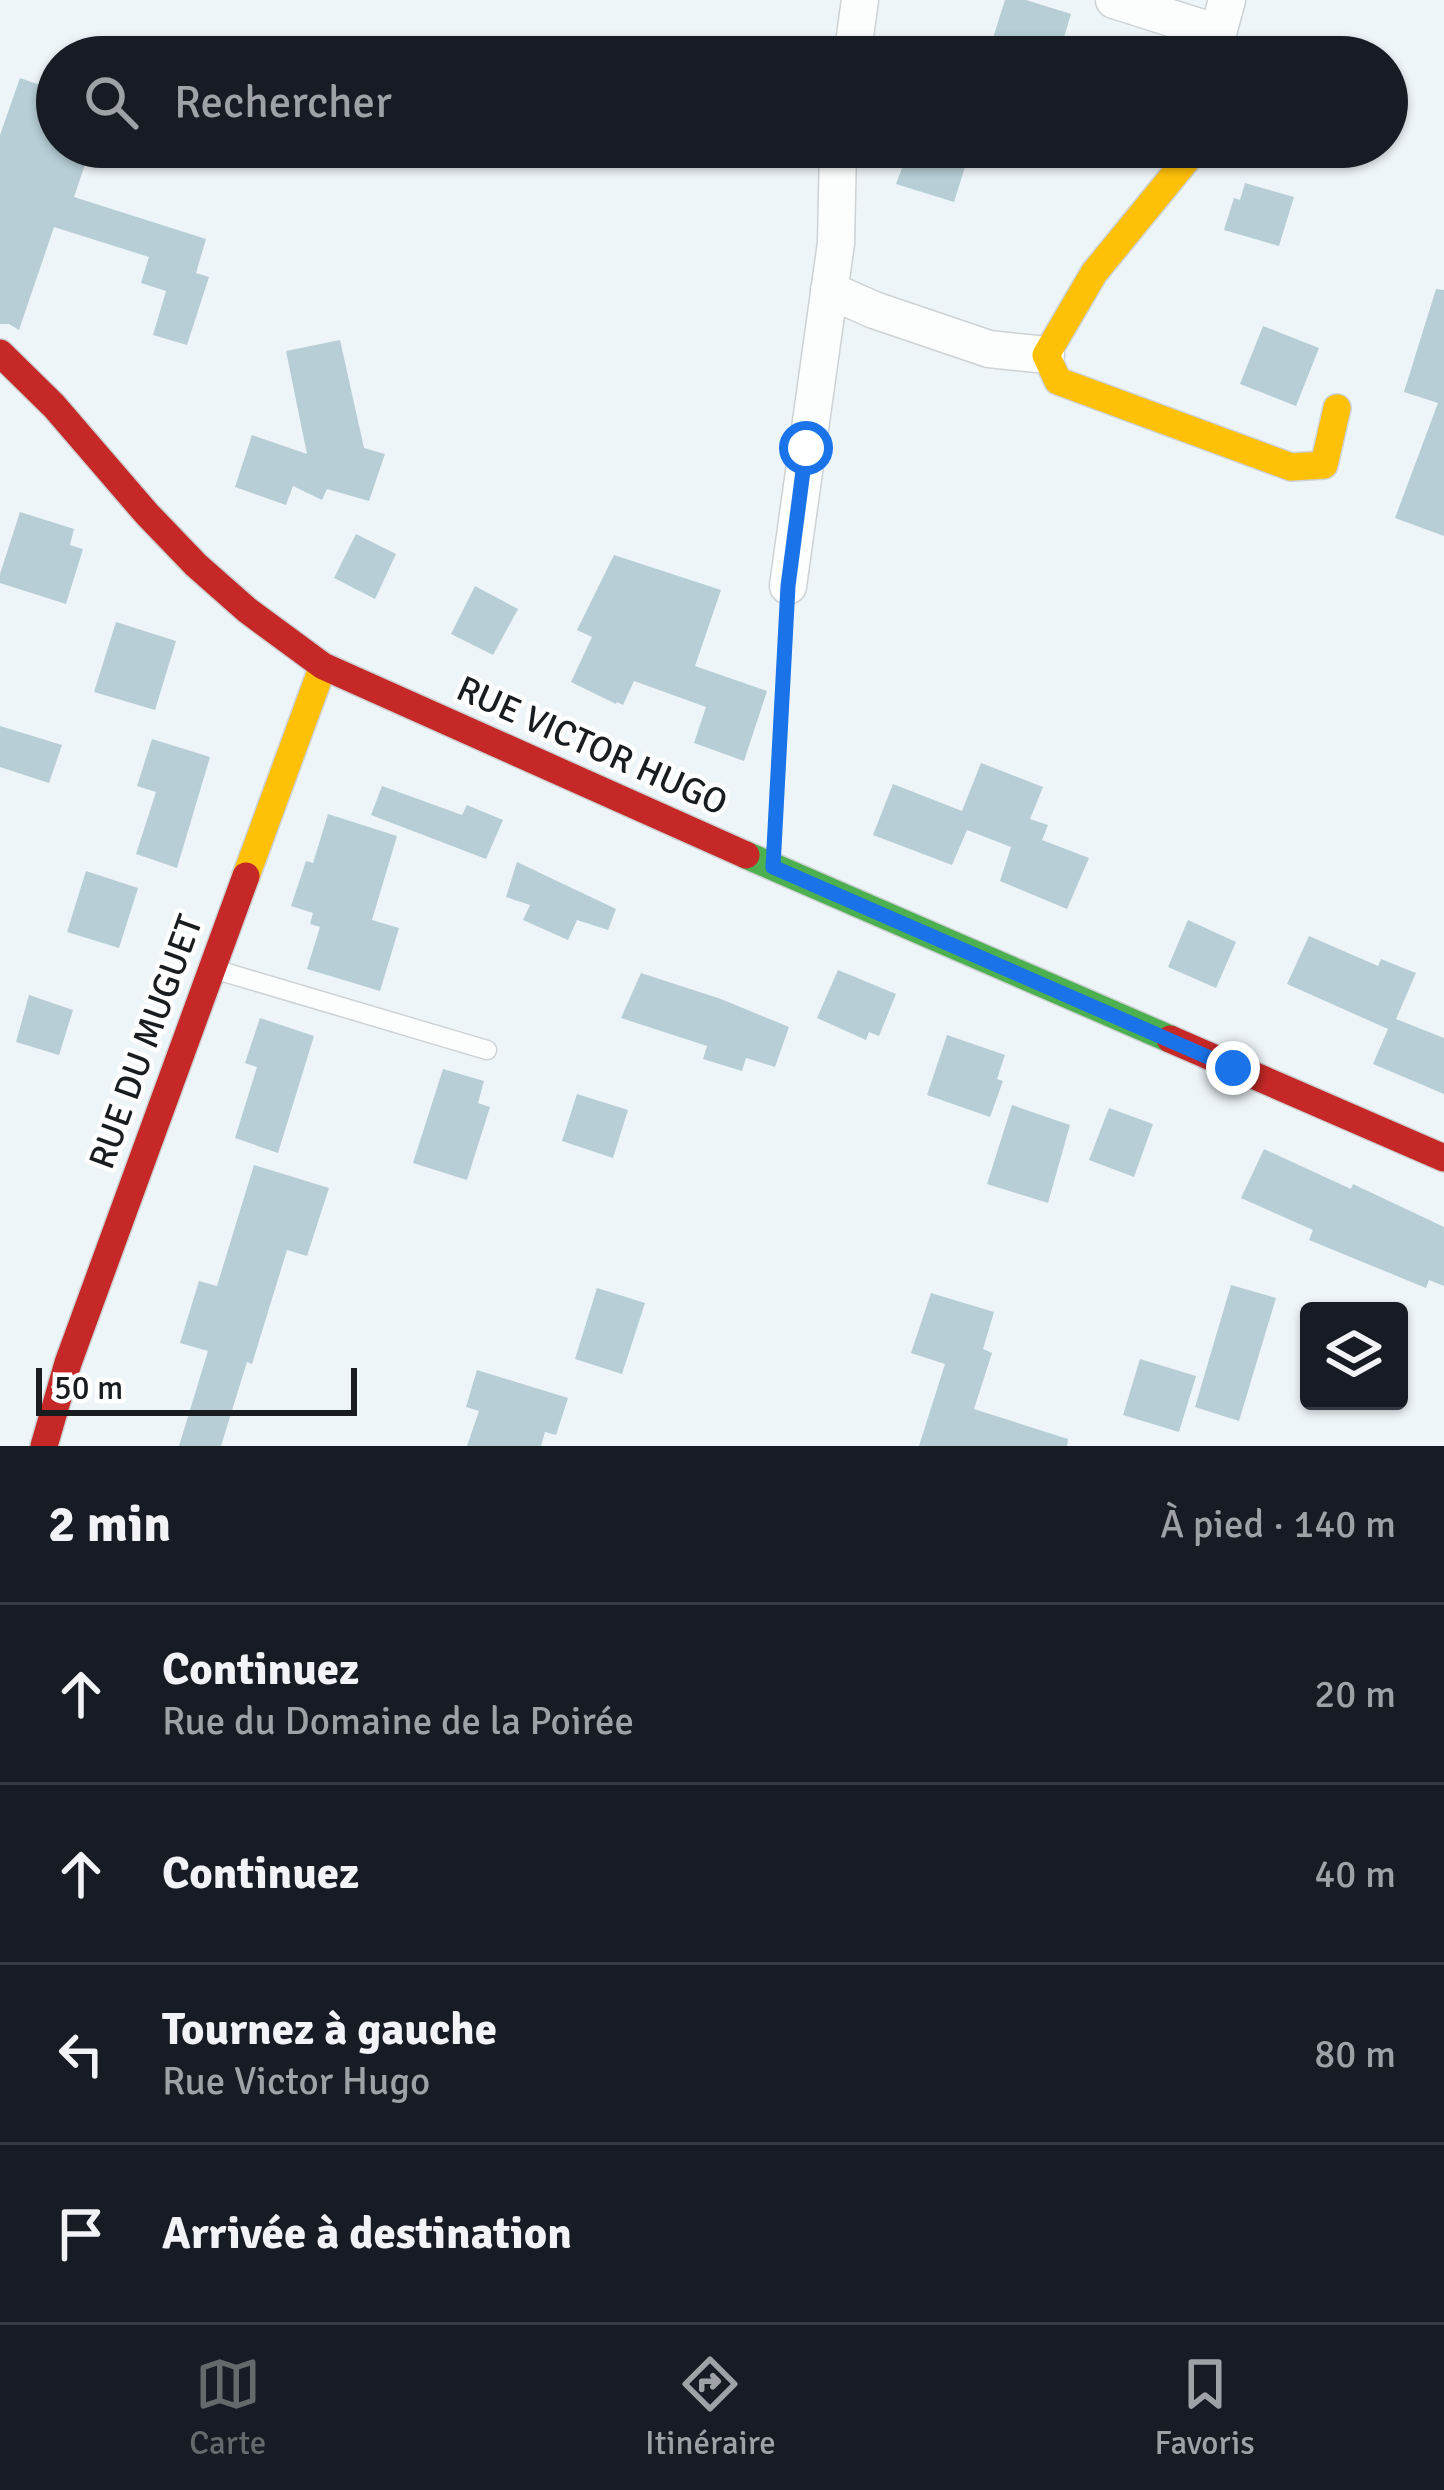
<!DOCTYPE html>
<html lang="fr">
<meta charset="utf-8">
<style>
body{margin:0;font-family:Signika,sans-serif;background:#242831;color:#f1f3f6}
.controls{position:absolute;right:36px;bottom:36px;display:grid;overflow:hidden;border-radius:12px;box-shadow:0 3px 9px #0004}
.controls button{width:108px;height:108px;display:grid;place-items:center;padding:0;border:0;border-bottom:3px solid #363941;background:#171b24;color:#f1f3f6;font:60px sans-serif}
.scale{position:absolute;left:36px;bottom:30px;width:321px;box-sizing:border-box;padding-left:12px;border:6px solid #191d1f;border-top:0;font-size:33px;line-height:42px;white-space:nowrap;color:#191d1f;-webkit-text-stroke:9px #fff;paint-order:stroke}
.stop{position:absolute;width:36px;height:36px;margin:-27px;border:9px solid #1a73e8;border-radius:50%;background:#fff}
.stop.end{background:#1a73e8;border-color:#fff;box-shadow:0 3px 12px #0008}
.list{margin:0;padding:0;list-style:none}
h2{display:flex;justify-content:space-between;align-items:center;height:156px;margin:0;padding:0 48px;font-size:51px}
h2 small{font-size:39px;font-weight:400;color:#9ea1a6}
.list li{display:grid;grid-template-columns:78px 1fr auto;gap:36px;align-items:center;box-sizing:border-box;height:180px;padding:0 48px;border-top:3px solid #363941}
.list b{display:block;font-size:45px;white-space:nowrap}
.list p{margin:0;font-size:39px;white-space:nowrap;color:#9ea1a6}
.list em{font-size:39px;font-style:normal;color:#9ea1a6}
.icon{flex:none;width:66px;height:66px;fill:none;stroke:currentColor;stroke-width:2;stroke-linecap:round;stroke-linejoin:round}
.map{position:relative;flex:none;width:1444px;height:1446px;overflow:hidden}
.search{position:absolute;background:#171b24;box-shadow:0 3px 9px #0004;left:36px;right:36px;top:36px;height:132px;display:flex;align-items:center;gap:30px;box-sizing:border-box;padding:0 42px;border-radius:66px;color:#9ea1a6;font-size:45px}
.sheet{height:876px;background:#171b24}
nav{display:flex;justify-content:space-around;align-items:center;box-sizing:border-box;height:168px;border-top:3px solid #363941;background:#171b24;font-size:33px;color:#9ea1a6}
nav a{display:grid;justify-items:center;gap:6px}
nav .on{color:#64696b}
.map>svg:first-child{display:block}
.building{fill:#b7ced6}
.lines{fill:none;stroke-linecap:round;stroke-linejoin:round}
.lane-casing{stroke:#cdd2d4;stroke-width:21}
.street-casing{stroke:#cdd2d4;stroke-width:39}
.fast-casing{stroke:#cdd2d4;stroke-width:30}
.slow-casing{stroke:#cdd2d4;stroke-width:30}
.jam-casing{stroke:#cdd2d4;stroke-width:30}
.path{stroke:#d8dada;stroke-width:8;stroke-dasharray:12 6;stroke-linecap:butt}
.lane{stroke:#fcfefe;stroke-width:18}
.street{stroke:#fcfefe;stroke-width:36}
.fast{stroke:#4caf50;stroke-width:27}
.slow{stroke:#ffc107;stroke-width:27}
.jam{stroke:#c62828;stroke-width:27}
.route{stroke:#1a73e8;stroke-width:15}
.labels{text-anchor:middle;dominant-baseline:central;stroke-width:9;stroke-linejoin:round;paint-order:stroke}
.street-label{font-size:36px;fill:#191d1f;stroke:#fff}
</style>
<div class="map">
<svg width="1444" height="1446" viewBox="0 0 1444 1446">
<rect width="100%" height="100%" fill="#eef5f8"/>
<!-- building -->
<g class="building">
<path d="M 1005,0 L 1026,0 L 1071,14 L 1058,57 L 987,57 Z"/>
<path d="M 20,78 L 57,91 L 57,147 L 91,147 L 74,197 L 206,239 L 196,273 L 209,277 L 187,345 L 153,335 L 166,291 L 141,283 L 149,257 L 54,227 L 19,330 L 9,324 L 0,324 L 0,135 Z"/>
<path d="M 910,147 L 946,147 L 969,154 L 954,202 L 896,184 Z"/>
<path d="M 1245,183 L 1294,197 L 1279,246 L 1224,230 L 1234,198 L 1240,200 Z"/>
<path d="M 1436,289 L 1444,290 L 1444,536 L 1395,518 L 1438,403 L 1404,392 Z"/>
<path d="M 1263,326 L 1319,348 L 1296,406 L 1240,384 Z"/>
<path d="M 340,340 L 364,448 L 385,454 L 369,501 L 327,489 L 322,500 L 293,486 L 286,505 L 235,487 L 252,435 L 307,454 L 286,351 Z"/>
<path d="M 20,512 L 74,529 L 70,545 L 83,549 L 66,604 L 0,583 L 0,574 Z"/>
<path d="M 356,534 L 396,554 L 375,599 L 334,578 Z"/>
<path d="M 614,555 L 721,590 L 695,666 L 767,691 L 744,761 L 694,743 L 706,707 L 634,681 L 623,705 L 617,702 L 616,704 L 571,682 L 592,637 L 577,630 Z"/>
<path d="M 475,586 L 518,609 L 493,655 L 451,634 Z"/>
<path d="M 116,622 L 176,641 L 155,710 L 94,692 Z"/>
<path d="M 0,726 L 62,745 L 49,783 L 0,767 Z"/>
<path d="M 152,739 L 210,757 L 177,868 L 136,854 L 156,792 L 137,786 Z"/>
<path d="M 981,763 L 1043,787 L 1030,819 L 1048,825 L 1042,840 L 1089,858 L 1067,909 L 1000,881 L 1011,847 L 967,830 L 952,865 L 873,835 L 893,784 L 962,811 Z"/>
<path d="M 382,786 L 462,815 L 467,805 L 503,820 L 486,859 L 371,815 Z"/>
<path d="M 328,814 L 397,836 L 372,920 L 399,928 L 380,991 L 307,969 L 320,927 L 310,924 L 313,913 L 291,906 L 306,861 L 313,863 Z"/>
<path d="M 517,862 L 616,909 L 608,930 L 577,920 L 568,940 L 523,920 L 530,905 L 506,897 Z"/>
<path d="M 86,871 L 138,888 L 119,948 L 67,932 Z"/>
<path d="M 1188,920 L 1236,942 L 1216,988 L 1168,967 Z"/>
<path d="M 1309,936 L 1378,966 L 1381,959 L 1416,973 L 1396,1019 L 1444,1038 L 1444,1094 L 1373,1064 L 1388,1029 L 1287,984 Z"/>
<path d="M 838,970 L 896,994 L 879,1036 L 869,1032 L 866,1040 L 817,1018 Z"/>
<path d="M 641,973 L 721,999 L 789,1027 L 775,1067 L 746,1058 L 742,1071 L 703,1059 L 707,1046 L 621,1018 Z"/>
<path d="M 29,995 L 73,1010 L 59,1055 L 16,1042 Z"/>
<path d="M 260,1018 L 314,1036 L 278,1153 L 235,1138 L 257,1067 L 245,1063 Z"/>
<path d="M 947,1035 L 1005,1055 L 997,1079 L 1003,1081 L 990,1117 L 927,1095 Z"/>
<path d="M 443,1069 L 484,1081 L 478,1103 L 490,1107 L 467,1180 L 413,1163 Z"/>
<path d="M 577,1094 L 628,1110 L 613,1158 L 562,1141 Z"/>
<path d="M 1012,1105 L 1070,1125 L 1048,1203 L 987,1184 Z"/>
<path d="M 1109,1108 L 1153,1124 L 1134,1177 L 1089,1160 Z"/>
<path d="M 1264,1149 L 1351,1189 L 1353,1184 L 1444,1227 L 1444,1286 L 1429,1280 L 1426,1288 L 1309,1240 L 1313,1230 L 1241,1198 Z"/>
<path d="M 254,1165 L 329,1188 L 307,1256 L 287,1250 L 252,1364 L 247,1362 L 221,1446 L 179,1446 L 208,1351 L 180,1343 L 199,1281 L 217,1286 Z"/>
<path d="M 1231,1285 L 1276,1298 L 1239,1421 L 1195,1407 Z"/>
<path d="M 597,1288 L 645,1303 L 622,1374 L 575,1359 Z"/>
<path d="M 931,1293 L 994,1312 L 983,1349 L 992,1353 L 974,1409 L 1068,1439 L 1067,1446 L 919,1446 L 945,1364 L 911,1353 Z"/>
<path d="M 1140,1359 L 1196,1376 L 1179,1432 L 1123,1415 Z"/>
<path d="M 477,1370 L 568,1398 L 556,1435 L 545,1432 L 541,1446 L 467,1446 L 479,1411 L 466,1407 Z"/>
</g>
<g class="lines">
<defs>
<path id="lane" d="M 217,970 L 487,1050"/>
<g id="street">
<path d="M 1114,0 L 1218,33 L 1227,0"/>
<path d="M 852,57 L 860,0"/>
<path d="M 829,290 L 874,310 L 989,349 L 1046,355"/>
<path d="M 788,586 L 836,243 L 838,147"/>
</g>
<path id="fast" d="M 746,855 L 1170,1039"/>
<g id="slow">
<path d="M 1197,147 L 1094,273 L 1046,355 L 1058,381 L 1291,467 L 1324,465 L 1337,408"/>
<path d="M 246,876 L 323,666"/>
</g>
<g id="jam">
<path d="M 0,353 L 54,406 L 147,514 L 196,565 L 247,610 L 323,666 L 746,855"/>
<path d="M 1170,1039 L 1444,1158"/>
<path d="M 44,1446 L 68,1363 L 246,876"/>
</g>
</defs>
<!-- lane casing -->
<use href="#lane" class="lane-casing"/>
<!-- street casing -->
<use href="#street" class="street-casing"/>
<!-- fast casing -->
<use href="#fast" class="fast-casing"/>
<!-- slow casing -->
<use href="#slow" class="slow-casing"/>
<!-- jam casing -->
<use href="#jam" class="jam-casing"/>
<!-- path -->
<path class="path" d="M 776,819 L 786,624"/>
<!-- lane -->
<use href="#lane" class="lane"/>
<!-- street -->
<use href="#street" class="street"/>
<!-- fast -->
<use href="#fast" class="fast"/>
<!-- slow -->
<use href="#slow" class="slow"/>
<!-- jam -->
<use href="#jam" class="jam"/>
</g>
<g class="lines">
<!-- route -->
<path class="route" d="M 806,448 L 788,586 L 773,867 L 1233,1068"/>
</g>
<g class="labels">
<!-- street labels -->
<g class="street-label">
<text transform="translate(592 746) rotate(24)">RUE VICTOR HUGO</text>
<text transform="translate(146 1042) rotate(-70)">RUE DU MUGUET</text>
</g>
</g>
</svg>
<div class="controls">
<button><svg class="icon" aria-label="layers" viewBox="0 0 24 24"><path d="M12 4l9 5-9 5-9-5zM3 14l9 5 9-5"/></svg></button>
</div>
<div class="scale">50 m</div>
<div class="stop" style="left:806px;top:448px"></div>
<div class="stop end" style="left:1233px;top:1068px"></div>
<div class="search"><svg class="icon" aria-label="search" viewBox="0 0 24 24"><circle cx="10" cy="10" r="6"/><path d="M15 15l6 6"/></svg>Rechercher</div>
</div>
<section class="sheet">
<h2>2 min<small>À pied · 140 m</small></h2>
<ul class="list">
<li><svg class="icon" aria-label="ahead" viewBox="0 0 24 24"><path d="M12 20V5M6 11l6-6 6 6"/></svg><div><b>Continuez</b><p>Rue du Domaine de la Poirée</p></div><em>20 m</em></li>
<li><svg class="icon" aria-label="ahead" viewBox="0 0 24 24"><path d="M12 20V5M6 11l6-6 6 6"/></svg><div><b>Continuez</b></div><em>40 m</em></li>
<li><svg class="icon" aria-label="left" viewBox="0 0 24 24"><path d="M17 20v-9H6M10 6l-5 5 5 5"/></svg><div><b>Tournez à gauche</b><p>Rue Victor Hugo</p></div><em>80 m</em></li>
<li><svg class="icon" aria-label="arrive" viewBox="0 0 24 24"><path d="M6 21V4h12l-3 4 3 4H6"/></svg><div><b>Arrivée à destination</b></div></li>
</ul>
</section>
<nav>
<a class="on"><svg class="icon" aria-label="map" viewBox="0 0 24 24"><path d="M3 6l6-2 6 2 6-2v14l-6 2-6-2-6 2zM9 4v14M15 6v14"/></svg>Carte</a>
<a><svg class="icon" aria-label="directions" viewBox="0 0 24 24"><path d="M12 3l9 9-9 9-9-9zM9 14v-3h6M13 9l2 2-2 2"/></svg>Itinéraire</a>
<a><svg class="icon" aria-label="saved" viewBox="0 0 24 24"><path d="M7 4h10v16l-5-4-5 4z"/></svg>Favoris</a>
</nav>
